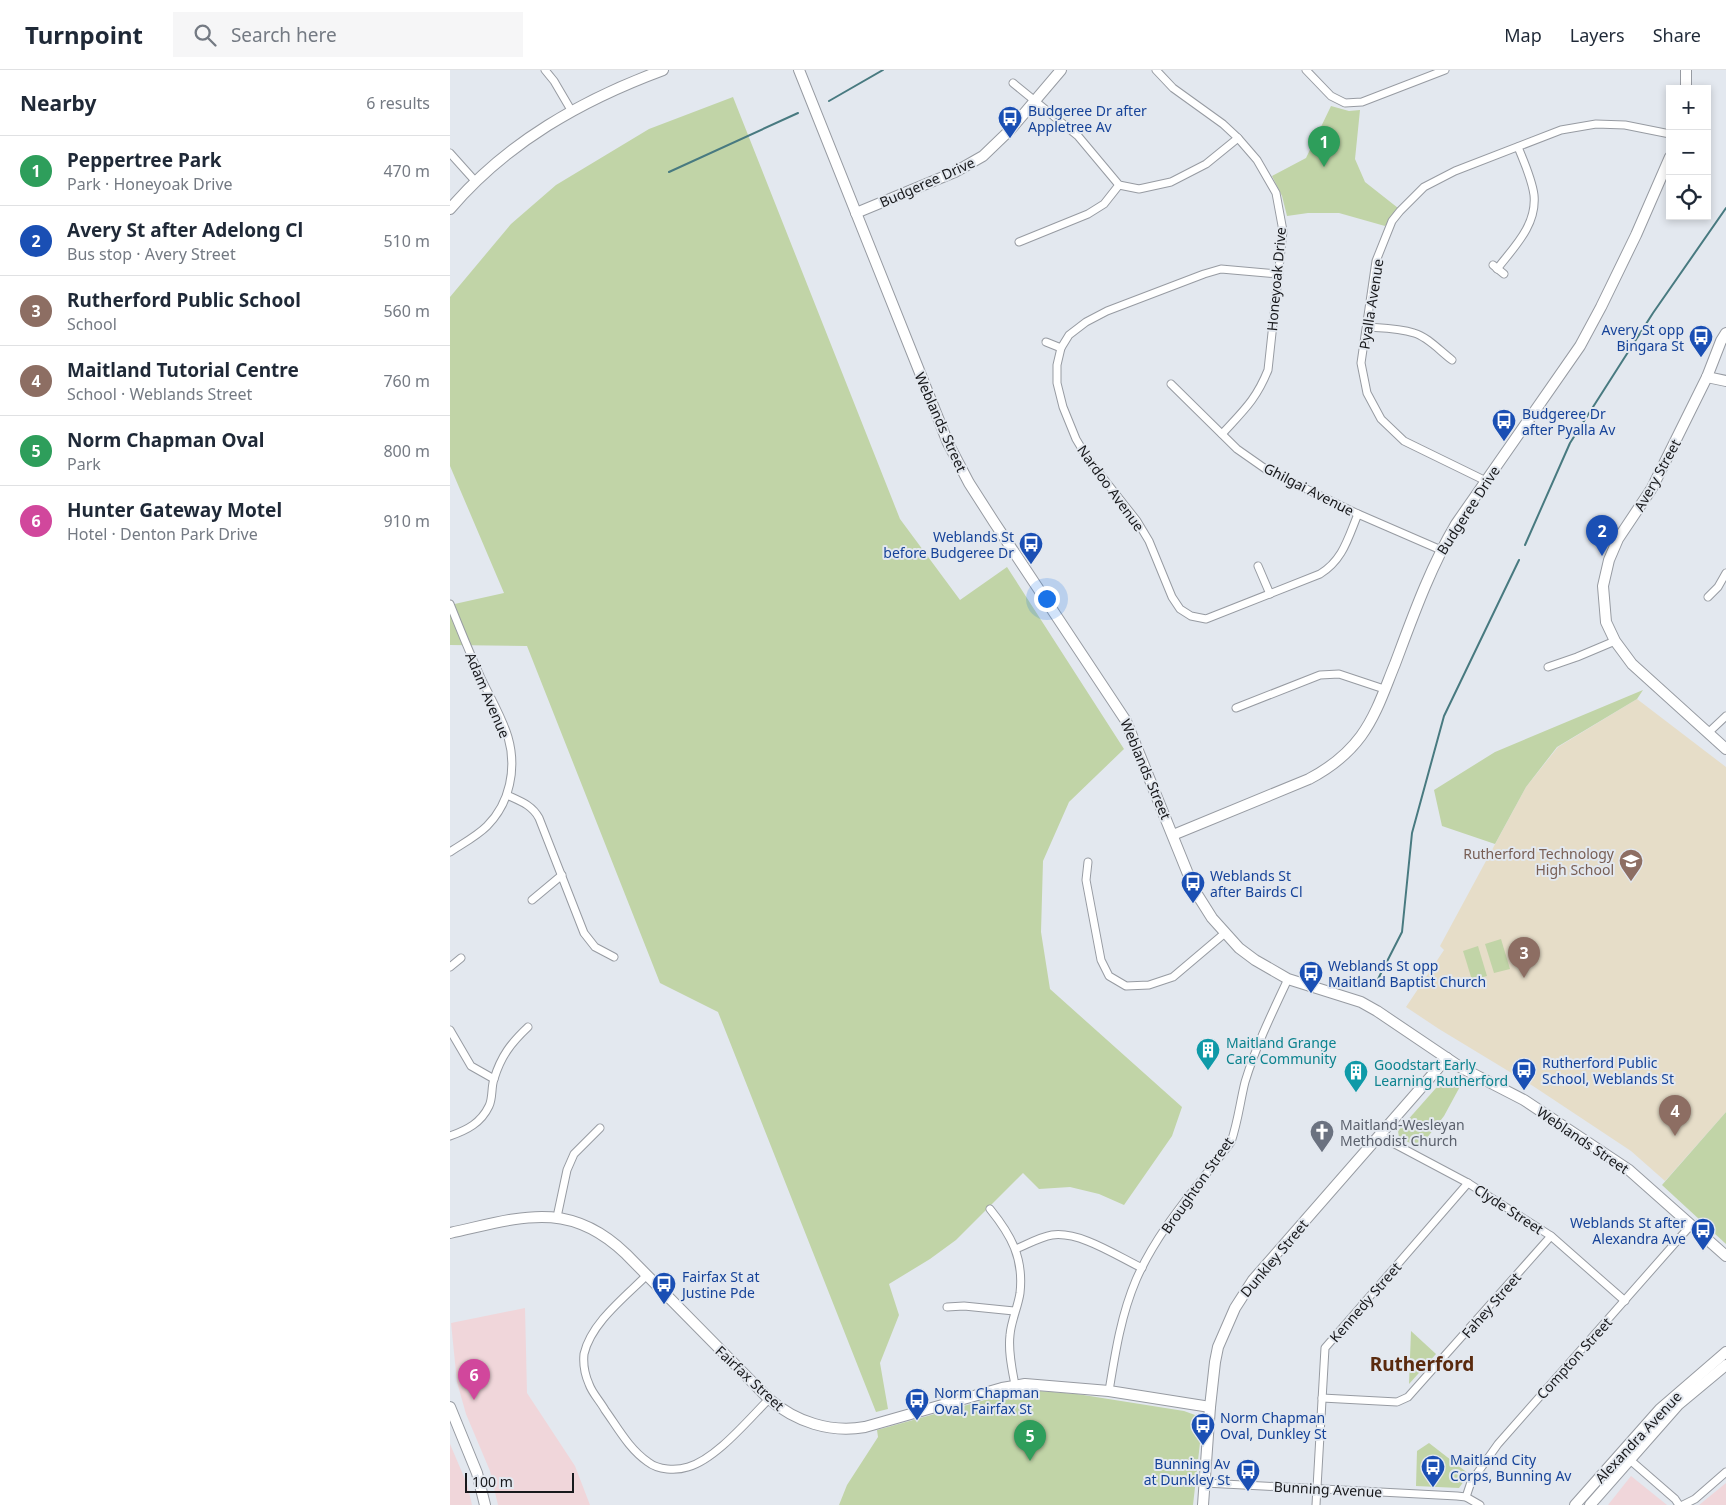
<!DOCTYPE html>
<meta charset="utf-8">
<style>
body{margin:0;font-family:"Noto Sans",sans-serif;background:#f6f6f7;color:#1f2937}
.controls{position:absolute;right:15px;top:15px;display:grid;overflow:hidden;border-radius:0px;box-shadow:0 2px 8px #0003}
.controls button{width:45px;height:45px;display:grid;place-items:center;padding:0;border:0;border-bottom:1px solid #e0e1e3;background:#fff;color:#1f2937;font:25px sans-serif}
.scale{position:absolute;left:15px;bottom:12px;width:109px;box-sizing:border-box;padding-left:5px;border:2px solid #18191c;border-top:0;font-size:14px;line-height:18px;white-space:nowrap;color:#18191c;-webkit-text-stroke:4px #e3e8ef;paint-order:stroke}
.you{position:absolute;left:596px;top:528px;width:18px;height:18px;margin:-12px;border:4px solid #fff;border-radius:50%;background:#1a73e8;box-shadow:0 0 0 8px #1a73e833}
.badge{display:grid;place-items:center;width:32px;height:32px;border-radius:50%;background:#b45312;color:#fff;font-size:16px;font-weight:700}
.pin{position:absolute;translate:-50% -41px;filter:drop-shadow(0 1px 2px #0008)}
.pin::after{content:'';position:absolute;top:26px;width:18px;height:15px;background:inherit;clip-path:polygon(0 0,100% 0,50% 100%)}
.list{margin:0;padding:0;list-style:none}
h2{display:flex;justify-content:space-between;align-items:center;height:65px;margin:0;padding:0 20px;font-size:21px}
h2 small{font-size:16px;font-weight:400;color:#747a83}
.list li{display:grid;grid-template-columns:32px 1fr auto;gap:15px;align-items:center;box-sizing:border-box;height:70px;padding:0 20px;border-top:1px solid #e0e1e3}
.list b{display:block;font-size:19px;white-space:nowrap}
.list p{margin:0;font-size:16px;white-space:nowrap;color:#747a83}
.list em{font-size:16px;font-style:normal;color:#747a83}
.icon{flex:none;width:28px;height:28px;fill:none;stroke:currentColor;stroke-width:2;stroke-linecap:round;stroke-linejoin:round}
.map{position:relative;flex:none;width:1276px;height:1435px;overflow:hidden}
header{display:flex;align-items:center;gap:30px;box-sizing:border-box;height:70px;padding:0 25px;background:#fff;border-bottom:1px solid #e0e1e3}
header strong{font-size:24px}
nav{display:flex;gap:28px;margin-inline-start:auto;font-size:18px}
.search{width:350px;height:45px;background:#f6f6f7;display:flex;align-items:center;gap:12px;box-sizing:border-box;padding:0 18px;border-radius:0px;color:#747a83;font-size:19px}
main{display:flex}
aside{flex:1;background:#fff}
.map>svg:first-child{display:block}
.commercial{fill:#f0d6da}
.education{fill:#e6ddc8}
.green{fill:#c1d4a7}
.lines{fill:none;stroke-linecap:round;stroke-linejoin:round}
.stream{stroke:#487a80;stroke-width:2}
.street-casing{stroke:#979ba2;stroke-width:9}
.secondary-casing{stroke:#979ba2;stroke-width:12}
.street{stroke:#fff;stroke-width:7}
.secondary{stroke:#fff;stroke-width:10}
.labels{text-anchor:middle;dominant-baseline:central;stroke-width:4;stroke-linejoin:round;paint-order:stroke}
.transit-label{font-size:14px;fill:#164399;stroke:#e3e8ef;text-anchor:start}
.street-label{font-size:14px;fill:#18191c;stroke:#e3e8ef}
.education-label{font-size:14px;fill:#785e54;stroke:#e3e8ef;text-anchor:end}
.culture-label{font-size:14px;fill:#0d838f;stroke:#e3e8ef;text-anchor:start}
.worship-label{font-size:14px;fill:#5b616d;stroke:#e3e8ef;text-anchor:start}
.district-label{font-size:19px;font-weight:bold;fill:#5a2a0e;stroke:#e3e8ef}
</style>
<header>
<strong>Turnpoint</strong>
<div class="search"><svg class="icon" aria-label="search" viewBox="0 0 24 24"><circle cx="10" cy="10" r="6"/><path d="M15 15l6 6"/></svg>Search here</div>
<nav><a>Map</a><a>Layers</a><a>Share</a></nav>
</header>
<main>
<aside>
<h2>Nearby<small>6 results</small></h2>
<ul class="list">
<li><span class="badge" style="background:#2e9e5b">1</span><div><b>Peppertree Park</b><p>Park · Honeyoak Drive</p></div><em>470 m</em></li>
<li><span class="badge" style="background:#1a4fb4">2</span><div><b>Avery St after Adelong Cl</b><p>Bus stop · Avery Street</p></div><em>510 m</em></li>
<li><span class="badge" style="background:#8d6e63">3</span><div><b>Rutherford Public School</b><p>School</p></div><em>560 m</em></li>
<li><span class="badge" style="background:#8d6e63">4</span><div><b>Maitland Tutorial Centre</b><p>School · Weblands Street</p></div><em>760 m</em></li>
<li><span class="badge" style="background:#2e9e5b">5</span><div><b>Norm Chapman Oval</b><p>Park</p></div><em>800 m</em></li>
<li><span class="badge" style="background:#d1479c">6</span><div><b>Hunter Gateway Motel</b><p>Hotel · Denton Park Drive</p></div><em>910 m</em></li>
</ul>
</aside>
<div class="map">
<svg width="1276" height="1435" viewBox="0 0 1276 1435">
<rect width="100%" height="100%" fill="#e3e8ef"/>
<!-- commercial -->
<g class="commercial">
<path d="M 75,1238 L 77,1323 L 125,1396 L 140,1435 L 48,1435 L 40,1401 L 16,1344 L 7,1312 L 1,1253 Z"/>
<path d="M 0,1374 L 17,1414 L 22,1435 L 0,1435 Z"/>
<path d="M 1181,1406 L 1217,1435 L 1158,1435 Z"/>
<path d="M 1276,1413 L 1276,1435 L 1249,1435 Z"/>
</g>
<!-- education -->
<path class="education" d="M 1187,629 L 1276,697 L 1276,1042 L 1215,1111 L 1181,1081 L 1083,1016 L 989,959 L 956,937 L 994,880 L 990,876 L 1076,717 L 1108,677 Z"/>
<!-- green -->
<g class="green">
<path d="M 283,27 L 450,449 L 510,530 L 557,497 L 674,679 L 619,732 L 593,791 L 591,862 L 600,919 L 732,1037 L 722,1066 L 674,1135 L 649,1124 L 620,1117 L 589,1119 L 573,1103 L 506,1170 L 480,1189 L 439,1214 L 449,1245 L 430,1293 L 438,1339 L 426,1342 L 268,942 L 210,913 L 77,576 L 0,575 L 0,535 L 54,523 L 0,396 L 0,227 L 61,154 L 106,115 L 199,59 Z"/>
<path d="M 881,36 L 899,41 L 910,40 L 905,89 L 915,112 L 948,138 L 935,156 L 889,143 L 858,143 L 837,146 L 832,126 L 822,106 L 856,88 Z"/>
<path d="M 1193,620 L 1187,629 L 1107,677 L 1076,717 L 1045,774 L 992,756 L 984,720 L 1045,682 Z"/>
<path d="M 1051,869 L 1060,899 L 1044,903 L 1035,874 Z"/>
<path d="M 1028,876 L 1037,906 L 1022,910 L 1013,881 Z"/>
<path d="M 1005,1007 L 1013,1011 L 994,1046 L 969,1078 L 949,1067 L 948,1061 L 994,1009 Z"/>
<path d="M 1276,1042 L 1276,1174 L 1212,1115 Z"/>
<path d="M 961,1261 L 986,1284 L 959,1314 Z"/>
<path d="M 590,1321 L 627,1324 L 734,1341 L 748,1346 L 752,1355 L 743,1435 L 389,1435 L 397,1415 L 428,1367 L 427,1360 L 535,1330 L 570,1322 Z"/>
<path d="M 979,1373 L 1019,1404 L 1009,1418 L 966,1416 L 967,1381 Z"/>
</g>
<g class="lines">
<!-- stream -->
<g class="stream">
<path d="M 379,31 L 433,0"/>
<path d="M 219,102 L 348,43"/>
<path d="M 1075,475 L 1120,373 L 1203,243 L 1276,138"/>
<path d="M 926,913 L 952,862 L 962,763 L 994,646 L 1069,490"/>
</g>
<defs>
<g id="street">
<path d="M 95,0 L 104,11 L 121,40"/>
<path d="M 706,0 L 723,18 L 773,54 L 788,68 L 807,90 L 826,123 L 833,161 L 818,300 C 806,330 793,341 772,364"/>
<path d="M 856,0 L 881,26 L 895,33 L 912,32 L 995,0"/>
<path d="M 563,13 L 628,66 L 669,115 L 689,119 L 721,112 L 756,94 L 788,68"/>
<path d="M 0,83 L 26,112"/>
<path d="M 569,172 L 638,144 L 654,134 L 669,115"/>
<path d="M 1043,195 L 1054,204"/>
<path d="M 1047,199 C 1064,177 1087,155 1084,125 C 1082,109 1074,92 1068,77"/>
<path d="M 829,204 L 771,199 L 754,204 L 657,241 L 636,252 L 619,265 L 611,278 L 607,295 L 607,313 L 613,337 L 626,369 L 638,389 L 687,451 L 699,471 L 722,527 L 730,539 L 741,546 L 756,549 L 870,504 C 893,490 898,468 908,444"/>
<path d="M 917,257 C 932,258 949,258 964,263 C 978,267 990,281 1002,290"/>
<path d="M 596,272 L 611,278"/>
<path d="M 721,314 L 787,379 L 817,400 L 908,444 L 991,480"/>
<path d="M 1036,411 L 954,371 L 931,349 L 917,323 L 911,293 L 926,191 L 942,151 L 950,141 L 974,117 L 1005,101 L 1111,60 L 1146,54 L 1175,55 L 1220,64"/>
<path d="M 808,496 L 820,524"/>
<path d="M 1258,527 L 1268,517 L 1276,503"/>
<path d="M 0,534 C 10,559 20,584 31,608 C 40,627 52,647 58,667 C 67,698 60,733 37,756 C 27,766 12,774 0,782"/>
<path d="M 1098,597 L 1127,587 L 1165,571"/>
<path d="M 786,638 L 870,605 L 889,604 L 934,619"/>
<path d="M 1258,663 L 1276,646"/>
<path d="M 57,725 C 70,731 82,735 89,748 L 134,863 L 145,877 L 164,887"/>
<path d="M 638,792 L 636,810 L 651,890 L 659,906 L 676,916 L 699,915 L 723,907 L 775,863"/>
<path d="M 82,830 L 112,805"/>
<path d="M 0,897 L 11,888"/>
<path d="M 0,960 L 21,996 L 44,1009"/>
<path d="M 931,1065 L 939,1071 L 1018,1113 L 1101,1166 L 1175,1231"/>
<path d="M 0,1066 C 17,1060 31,1053 39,1036 C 43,1028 41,1017 44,1009 C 51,986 61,973 78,957"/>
<path d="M 540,1139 C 561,1165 574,1188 570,1223 C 568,1237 561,1251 560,1265 C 558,1281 562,1299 565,1315"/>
<path d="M 107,1147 L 117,1100 L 124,1084 L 150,1058"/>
<path d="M 566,1179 C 578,1174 590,1167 602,1165 C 630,1161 667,1186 692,1198"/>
<path d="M 197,1205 C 175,1227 141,1253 134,1284 C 133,1294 135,1305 139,1314 C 142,1323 150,1331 155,1340 C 168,1358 179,1379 198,1392 C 208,1400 226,1401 238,1397 C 266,1389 298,1350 319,1329"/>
<path d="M 497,1237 L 514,1236 L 564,1241"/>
<path d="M 659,1321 C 665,1284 671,1245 686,1210 C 708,1159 748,1116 781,1072 C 788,1052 790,1032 795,1012 C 806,976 822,943 838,909"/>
<path d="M 872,1328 L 947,1332 L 958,1327 L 1101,1166"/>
<path d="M 1172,1383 L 1225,1429 L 1229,1435"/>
<path d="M 755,1413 L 1007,1426 L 1016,1427 L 1030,1435"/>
<path d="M 1016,1427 L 1021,1412 L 1048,1374 L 1241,1155"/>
<path d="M 866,1435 L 875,1278 L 1018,1113"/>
<path d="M 1233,1435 L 1245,1429 L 1276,1402"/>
</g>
<g id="secondary">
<path d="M 349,0 L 498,373 L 519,413 L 544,452 L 676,651 L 738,804 L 745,821 L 762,848 L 789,878 L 805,890 L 838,909 L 911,932 L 927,941 L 1010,997 L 1074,1030 L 1179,1100 L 1276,1186"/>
<path d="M 1236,19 L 1236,0"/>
<path d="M 0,139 C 57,72 132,30 213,0"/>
<path d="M 406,143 L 505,102 L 533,86 L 560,60 L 611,0"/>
<path d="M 1276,263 L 1271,271 L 1257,307 L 1202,418 L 1168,469 L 1159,490 L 1153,516 L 1156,552 L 1165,571 L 1182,594 L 1276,679"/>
<path d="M 1257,307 L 1276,311"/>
<path d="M 723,765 L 859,709 C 880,698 897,685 911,666 C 927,644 935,618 945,594 C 963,546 980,498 1006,454 L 1130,276 L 1151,237 L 1186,165 L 1220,87"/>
<path d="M 0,1163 C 69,1148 118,1128 176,1184 L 319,1329 C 346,1352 380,1363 415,1357 L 552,1318 L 575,1314 L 659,1321 L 760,1337"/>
<path d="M 0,1337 L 27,1403 L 35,1435"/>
<path d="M 753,1435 L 760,1337 L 765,1292 L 768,1277 L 785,1238 L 803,1210 L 997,988"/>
<path d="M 1125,1435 L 1210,1339 L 1276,1282"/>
<path d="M 1140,1435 L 1228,1335 L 1276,1295"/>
</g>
</defs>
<!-- street casing -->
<use href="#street" class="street-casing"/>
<!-- secondary casing -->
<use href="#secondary" class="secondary-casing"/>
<!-- street -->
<use href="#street" class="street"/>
<!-- secondary -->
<use href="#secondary" class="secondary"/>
</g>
<!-- icons -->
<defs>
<symbol id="bus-pin" viewBox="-11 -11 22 30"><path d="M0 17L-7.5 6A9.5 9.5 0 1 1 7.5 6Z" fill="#1a4fb4" stroke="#e3e8ef"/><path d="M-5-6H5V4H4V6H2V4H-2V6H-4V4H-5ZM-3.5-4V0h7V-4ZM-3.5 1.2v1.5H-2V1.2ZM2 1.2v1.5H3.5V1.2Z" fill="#fff"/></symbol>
<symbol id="school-pin" viewBox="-11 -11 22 30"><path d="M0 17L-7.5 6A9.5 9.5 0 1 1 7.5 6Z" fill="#8d6e63" stroke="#e3e8ef"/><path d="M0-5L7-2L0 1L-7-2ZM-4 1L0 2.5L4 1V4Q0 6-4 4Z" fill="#fff"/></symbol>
<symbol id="building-pin" viewBox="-11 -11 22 30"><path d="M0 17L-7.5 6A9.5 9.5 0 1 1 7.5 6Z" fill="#0f9aa8" stroke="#e3e8ef"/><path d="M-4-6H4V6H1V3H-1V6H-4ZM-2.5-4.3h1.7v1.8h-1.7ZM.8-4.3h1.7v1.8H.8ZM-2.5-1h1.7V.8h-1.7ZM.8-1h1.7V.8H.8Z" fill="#fff"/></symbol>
<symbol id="church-pin" viewBox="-11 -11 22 30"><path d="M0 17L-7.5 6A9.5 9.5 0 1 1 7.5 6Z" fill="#6b7280" stroke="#e3e8ef"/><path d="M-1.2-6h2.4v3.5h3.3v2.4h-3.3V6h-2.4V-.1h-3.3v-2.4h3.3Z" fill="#fff"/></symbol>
</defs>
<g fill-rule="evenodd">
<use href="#bus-pin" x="546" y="34" width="28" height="38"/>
<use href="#bus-pin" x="1237" y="253" width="28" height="38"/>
<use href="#bus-pin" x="1040" y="337" width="28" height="38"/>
<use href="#bus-pin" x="567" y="460" width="28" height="38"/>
<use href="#school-pin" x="1167" y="777" width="28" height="38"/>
<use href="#bus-pin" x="729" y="799" width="28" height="38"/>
<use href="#bus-pin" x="847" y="889" width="28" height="38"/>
<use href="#building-pin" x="744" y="966" width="28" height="38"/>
<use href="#bus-pin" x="1060" y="986" width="28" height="38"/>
<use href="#building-pin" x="892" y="988" width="28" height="38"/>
<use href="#church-pin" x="858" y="1048" width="28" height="38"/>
<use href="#bus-pin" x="1239" y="1146" width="28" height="38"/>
<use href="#bus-pin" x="200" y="1200" width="28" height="38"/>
<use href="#bus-pin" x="453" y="1316" width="28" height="38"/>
<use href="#bus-pin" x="739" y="1341" width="28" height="38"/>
<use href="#bus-pin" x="969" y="1383" width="28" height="38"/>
<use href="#bus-pin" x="784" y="1387" width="28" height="38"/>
</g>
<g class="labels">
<!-- transit labels -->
<g class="transit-label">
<text x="578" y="40">Budgeree Dr after<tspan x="578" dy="16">Appletree Av</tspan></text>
<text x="1234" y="259" text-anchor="end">Avery St opp<tspan x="1234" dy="16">Bingara St</tspan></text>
<text x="1072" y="343">Budgeree Dr<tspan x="1072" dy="16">after Pyalla Av</tspan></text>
<text x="564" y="466" text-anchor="end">Weblands St<tspan x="564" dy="16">before Budgeree Dr</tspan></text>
<text x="760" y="805">Weblands St<tspan x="760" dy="16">after Bairds Cl</tspan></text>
<text x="878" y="895">Weblands St opp<tspan x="878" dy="16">Maitland Baptist Church</tspan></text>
<text x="1092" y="992">Rutherford Public<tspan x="1092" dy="16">School, Weblands St</tspan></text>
<text x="1236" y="1152" text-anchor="end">Weblands St after<tspan x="1236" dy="16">Alexandra Ave</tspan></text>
<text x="232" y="1206">Fairfax St at<tspan x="232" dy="16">Justine Pde</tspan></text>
<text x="484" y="1322">Norm Chapman<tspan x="484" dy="16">Oval, Fairfax St</tspan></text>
<text x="770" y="1347">Norm Chapman<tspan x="770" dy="16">Oval, Dunkley St</tspan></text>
<text x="1000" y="1389">Maitland City<tspan x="1000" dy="16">Corps, Bunning Av</tspan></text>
<text x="780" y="1393" text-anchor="end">Bunning Av<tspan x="780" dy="16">at Dunkley St</tspan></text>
</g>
<!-- street labels -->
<g class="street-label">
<text transform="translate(477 112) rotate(-24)">Budgeree Drive</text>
<text transform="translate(826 209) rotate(-85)">Honeyoak Drive</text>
<text transform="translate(921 234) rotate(-81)">Pyalla Avenue</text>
<text transform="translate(491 352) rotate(66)">Weblands Street</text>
<text transform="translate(1207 405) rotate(-61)">Avery Street</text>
<text transform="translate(661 418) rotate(54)">Nardoo Avenue</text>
<text transform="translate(859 419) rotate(27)">Ghilgai Avenue</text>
<text transform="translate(1018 440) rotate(-57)">Budgeree Drive</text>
<text transform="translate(38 625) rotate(67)">Adam Avenue</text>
<text transform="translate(696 699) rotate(67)">Weblands Street</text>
<text transform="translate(1133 1070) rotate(34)">Weblands Street</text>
<text transform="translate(747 1115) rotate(-55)">Broughton Street</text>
<text transform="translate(1059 1139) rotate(33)">Clyde Street</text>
<text transform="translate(824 1188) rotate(-50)">Dunkley Street</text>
<text transform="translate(915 1232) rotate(-49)">Kennedy Street</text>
<text transform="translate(1041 1235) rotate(-49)">Fahey Street</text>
<text transform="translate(1124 1288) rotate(-48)">Compton Street</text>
<text transform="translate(300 1308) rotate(43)">Fairfax Street</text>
<text transform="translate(1188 1367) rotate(-47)">Alexandra Avenue</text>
<text transform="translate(878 1419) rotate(3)">Bunning Avenue</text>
</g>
<!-- education labels -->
<g class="education-label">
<text x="1164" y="783">Rutherford Technology<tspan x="1164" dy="16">High School</tspan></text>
</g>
<!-- culture labels -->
<g class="culture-label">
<text x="776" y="972">Maitland Grange<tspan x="776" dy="16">Care Community</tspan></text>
<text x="924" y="994">Goodstart Early<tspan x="924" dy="16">Learning Rutherford</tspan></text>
</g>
<!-- worship labels -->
<g class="worship-label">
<text x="890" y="1054">Maitland-Wesleyan<tspan x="890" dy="16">Methodist Church</tspan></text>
</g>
<!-- district labels -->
<g class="district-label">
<text x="972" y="1294">Rutherford</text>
</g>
</g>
</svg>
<div class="controls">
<button>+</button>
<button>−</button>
<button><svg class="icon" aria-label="locate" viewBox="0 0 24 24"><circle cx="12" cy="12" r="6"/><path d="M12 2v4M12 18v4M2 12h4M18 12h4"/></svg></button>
</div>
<div class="scale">100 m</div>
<div class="you"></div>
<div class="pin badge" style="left:874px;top:97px;background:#2e9e5b">1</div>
<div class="pin badge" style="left:1152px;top:486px;background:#1a4fb4">2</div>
<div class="pin badge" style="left:1074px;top:908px;background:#8d6e63">3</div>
<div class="pin badge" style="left:1225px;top:1066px;background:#8d6e63">4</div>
<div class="pin badge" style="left:580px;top:1391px;background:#2e9e5b">5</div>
<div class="pin badge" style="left:24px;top:1330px;background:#d1479c">6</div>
</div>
</main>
